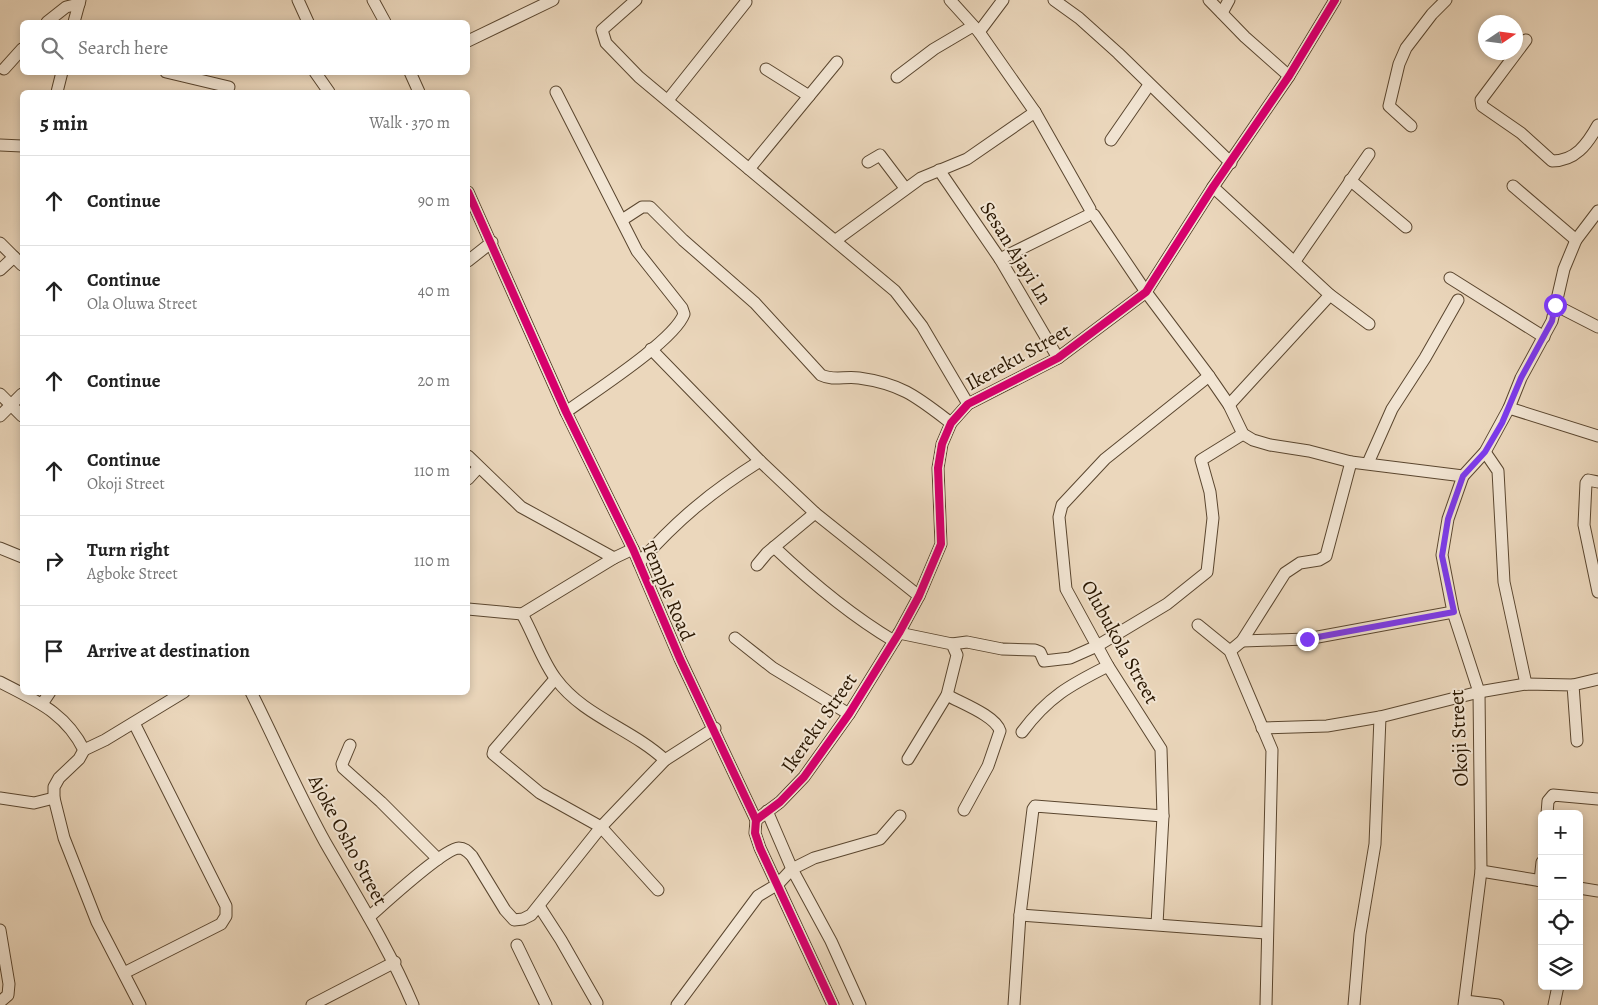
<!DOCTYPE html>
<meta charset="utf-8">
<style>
body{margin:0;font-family:Alegreya,serif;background:#f2f2f2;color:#222}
.controls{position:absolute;right:15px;bottom:15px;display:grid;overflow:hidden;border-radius:8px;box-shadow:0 2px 8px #0003}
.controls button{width:45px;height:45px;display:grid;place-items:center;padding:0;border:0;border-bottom:1px solid #e0e0e0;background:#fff;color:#222;font:25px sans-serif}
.compass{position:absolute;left:1478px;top:15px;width:45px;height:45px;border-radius:50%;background:#fff;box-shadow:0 2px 8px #0003;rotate:77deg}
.stop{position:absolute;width:15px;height:15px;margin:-11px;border:4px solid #7c3aed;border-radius:50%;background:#fff}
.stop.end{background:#7c3aed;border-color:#fff;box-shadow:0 1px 5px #0008}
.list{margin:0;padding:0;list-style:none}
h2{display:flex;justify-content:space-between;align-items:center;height:65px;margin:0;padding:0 20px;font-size:21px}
h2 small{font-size:16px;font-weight:400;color:#767676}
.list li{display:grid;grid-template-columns:32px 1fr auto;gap:15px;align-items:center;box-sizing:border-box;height:90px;padding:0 20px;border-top:1px solid #e0e0e0}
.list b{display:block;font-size:19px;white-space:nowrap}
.list p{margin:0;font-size:16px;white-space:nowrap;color:#767676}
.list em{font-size:16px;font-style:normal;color:#767676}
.icon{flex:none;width:28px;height:28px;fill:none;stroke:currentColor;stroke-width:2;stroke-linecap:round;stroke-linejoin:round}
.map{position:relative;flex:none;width:1598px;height:1005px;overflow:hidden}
.search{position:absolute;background:#fff;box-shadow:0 2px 8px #0003;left:20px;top:20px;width:450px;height:55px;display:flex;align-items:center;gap:12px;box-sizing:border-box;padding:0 18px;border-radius:8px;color:#767676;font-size:19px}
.panel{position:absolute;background:#fff;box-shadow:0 2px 8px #0003;left:20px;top:90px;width:450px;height:605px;border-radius:8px}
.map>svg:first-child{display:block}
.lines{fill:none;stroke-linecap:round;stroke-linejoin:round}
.minor-casing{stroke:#5a462f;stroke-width:13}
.minor{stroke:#f2e5d3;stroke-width:11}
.cycleway-casing{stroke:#f2e5d3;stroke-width:11}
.cycleway{stroke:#d6006c;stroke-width:8}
.route{stroke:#7c3aed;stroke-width:6}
.labels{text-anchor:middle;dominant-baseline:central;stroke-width:4;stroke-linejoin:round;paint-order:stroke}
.street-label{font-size:20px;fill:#291600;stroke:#f2e5d3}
</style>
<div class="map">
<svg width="1598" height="1005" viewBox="0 0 1598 1005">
<rect width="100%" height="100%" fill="#ebd7bc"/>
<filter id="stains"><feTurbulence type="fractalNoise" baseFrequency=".004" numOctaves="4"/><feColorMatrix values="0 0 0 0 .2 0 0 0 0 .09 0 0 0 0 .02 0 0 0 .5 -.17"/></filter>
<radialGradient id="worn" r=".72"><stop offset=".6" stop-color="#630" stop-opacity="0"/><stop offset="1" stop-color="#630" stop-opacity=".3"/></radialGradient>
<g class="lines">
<defs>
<g id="minor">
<path d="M 298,0 L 308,22"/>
<path d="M 373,0 L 385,22"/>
<path d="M 636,0 L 602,30 L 606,43 L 639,77 L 895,291 L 922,326 L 968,404"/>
<path d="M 950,0 L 979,32 L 1035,112 L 1090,209"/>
<path d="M 1054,0 L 1079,18 L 1118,53 L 1231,163"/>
<path d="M 1209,0 L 1245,37 L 1289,76"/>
<path d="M 1222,13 L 1229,0"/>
<path d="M 47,22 L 66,7 L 79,4"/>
<path d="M 74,22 L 80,0"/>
<path d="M 979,32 L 1003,0"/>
<path d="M 1526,40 L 1481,100 L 1482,106 L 1521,133 L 1552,161 C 1575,161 1587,145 1598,125"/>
<path d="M 468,41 L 553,0"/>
<path d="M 4,69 L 22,49"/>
<path d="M 766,69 L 809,96"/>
<path d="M 166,72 L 229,87"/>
<path d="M 315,72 L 329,92"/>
<path d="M 410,72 L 419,92"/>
<path d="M 897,77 L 934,49 L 973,26"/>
<path d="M 57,92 L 62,72"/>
<path d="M 556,92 L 637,251 L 682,308 L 684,314 C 674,341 592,393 566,412"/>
<path d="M 668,100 L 746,2"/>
<path d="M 1411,126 L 1389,106 L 1399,64 L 1406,48 L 1432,14 L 1446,0"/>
<path d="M 1111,140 L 1149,85"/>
<path d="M 0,145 L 22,146"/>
<path d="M 868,162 L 880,155 L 905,188"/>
<path d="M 749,169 L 837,62"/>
<path d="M 939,170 L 1000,259 L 1058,358"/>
<path d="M 1350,180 L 1406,227"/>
<path d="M 1513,186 L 1576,240"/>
<path d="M 1213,187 L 1330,295 L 1369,324"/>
<path d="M 468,192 L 566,412 L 633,549 L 680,659 L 756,820 L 755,833 L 760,848 L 833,1005"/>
<path d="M 1094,215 L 1146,292 L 1209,376 L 1229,405 L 1243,434 L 1253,440 L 1270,445 L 1309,451 L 1351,462 L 1463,476 L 1485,452 L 1509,408 L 1598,436"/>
<path d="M 622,220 L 642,207 L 650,207 L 683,240 L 755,303 L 821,375 C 833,381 845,376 859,378 C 902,384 917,397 951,423"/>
<path d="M 836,240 L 921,178 L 967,159 L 1035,112"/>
<path d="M 0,243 L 22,265"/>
<path d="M 1000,259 L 1087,216"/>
<path d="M 468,261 L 492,242"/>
<path d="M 1295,261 L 1369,154"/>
<path d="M 0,270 L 14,257"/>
<path d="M 1450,278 L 1544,337"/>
<path d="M 1555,305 L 1598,327"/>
<path d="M 651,349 L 760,461 L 815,513 L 919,596"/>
<path d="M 0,394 L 22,416"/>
<path d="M 1229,405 L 1330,295"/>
<path d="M 1509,408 L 1521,378 L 1552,321 L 1564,269 L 1576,240 L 1598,211"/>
<path d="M 0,416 L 22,394"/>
<path d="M 1485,452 L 1498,471 L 1504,582 L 1526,684"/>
<path d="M 468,456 L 521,507 L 614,558 L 633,549"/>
<path d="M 1368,463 L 1392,409 L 1425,358 L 1458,300"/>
<path d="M 1463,476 L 1448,519 L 1442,555 L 1453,612 L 1479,692 L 1481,871 L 1464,1005"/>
<path d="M 468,479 L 478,468"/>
<path d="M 1598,482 L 1588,480 L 1586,483 L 1584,525 L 1598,592"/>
<path d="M 774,547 C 811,582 850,615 894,641"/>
<path d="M 0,548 L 22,557"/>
<path d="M 639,563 C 678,519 711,492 760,461"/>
<path d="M 757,565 L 767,553 L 815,513"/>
<path d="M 468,609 L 522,614 L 614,558"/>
<path d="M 522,614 C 533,633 543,663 556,679 C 583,716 632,729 665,760"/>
<path d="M 1198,625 L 1230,651 L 1272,750 L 1266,1005"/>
<path d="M 899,633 L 952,644 L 957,655 L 947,695 L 908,759"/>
<path d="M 735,638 L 773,668 L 849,714"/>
<path d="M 1242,641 L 1307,639 L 1453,612"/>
<path d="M 952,644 L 967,642 L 1002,649 L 1035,650 L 1040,652 L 1044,661 L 1070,658 L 1097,646 L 1167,604 L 1207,572 L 1213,518 L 1210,492 L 1201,460 L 1243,434"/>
<path d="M 1230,651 L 1242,641 L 1285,573 L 1300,563 L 1319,560 L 1326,556 L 1351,462"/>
<path d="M 555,679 L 494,750 L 493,754 L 540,793 L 601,827 L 658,890"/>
<path d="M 0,682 C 36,701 65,712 84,750"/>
<path d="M 1573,685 L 1598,679"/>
<path d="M 251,692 C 276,742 298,793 325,842 C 356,896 389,948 413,1005"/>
<path d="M 947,695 C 961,703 996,716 1000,731 L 988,766 L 964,810"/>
<path d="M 42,704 L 50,692"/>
<path d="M 1262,728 L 1327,726 L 1380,717 L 1479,692 L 1526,684 L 1573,685 L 1577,741"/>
<path d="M 1022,732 C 1048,697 1070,685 1108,666"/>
<path d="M 350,745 L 342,764 L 343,768 L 381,802 L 438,859"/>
<path d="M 0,798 L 34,803 L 54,798"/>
<path d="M 767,811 L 792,869 L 831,941 L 860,1005"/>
<path d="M 1547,814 L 1548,801 L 1553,795 L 1598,799"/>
<path d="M 756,820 L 780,802 L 804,777 L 849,714 L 899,633 L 919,596 L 941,544 L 938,468 L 942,444 L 951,423 L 968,404 L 1058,358 L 1146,292 L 1213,187 L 1289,76 L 1335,0"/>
<path d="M 1481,871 L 1542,881"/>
<path d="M 1540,881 L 1542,862"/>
<path d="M 1579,888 L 1598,891"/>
<path d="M 539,906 L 561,940 L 597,1003"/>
<path d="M 1020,915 L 1266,933"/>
<path d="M 369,917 C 384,904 443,849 459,848 C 465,848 468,852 472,856 L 505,910 L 514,920 L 523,919 L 531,915 L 601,827 L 665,760 L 715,728"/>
<path d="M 1157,924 L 1163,816 L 1161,749 L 1108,666 L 1066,589 L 1059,517 L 1062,505 L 1105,459 L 1209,376"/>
<path d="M 0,930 L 9,984 L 8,995 L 0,1002"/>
<path d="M 517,945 L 546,1005"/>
<path d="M 124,973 L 221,924 L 226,916 L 226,906 L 134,723"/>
<path d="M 1465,1001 L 1498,1005"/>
<path d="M 140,1005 L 97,922 L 64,838 L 54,798 L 54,787 L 59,778 L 79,759 L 84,750 L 105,740 L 184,692"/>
<path d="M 312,1005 L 395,962"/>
<path d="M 677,1005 L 758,896 L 778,884 L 792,869 L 814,858 L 880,839 L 900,816"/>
<path d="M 1014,1005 L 1020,915 L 1033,809 L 1035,806 L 1163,816"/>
<path d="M 1354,1005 L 1360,934 L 1375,844 L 1380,717"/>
<path d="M 1554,1005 L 1558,986"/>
</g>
</defs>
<!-- minor casing -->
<use href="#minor" class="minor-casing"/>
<!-- minor -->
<use href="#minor" class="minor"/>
<defs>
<g id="cycleway">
<path d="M 468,192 L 566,412 L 633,549 L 680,659 L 756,820 L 755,833 L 760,848 L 833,1005"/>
<path d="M 756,820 L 780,802 L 804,777 L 849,714 L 899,633 L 919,596 L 941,544 L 938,468 L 942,444 L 951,423 L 968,404 L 1058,358 L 1146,292 L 1213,187 L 1289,76 L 1335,0"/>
</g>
</defs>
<!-- cycleway casing -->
<use href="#cycleway" class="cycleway-casing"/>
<!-- cycleway -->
<use href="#cycleway" class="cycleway"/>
</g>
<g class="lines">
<!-- route -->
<path class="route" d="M 1307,639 L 1454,612 L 1442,556 L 1448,519 L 1463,476 L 1485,452 L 1502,423 L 1521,378 L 1552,321 L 1555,305"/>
</g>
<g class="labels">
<!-- street labels -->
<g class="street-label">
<text transform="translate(1016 253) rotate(58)">Sesan Ajayi Ln</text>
<text transform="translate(1018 357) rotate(-29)">Ikereku Street</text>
<text transform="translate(668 591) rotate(67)">Temple Road</text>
<text transform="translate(1120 642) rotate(61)">Olubukola Street</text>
<text transform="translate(819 723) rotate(-55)">Ikereku Street</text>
<text transform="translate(1459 738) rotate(-93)">Okoji Street</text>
<text transform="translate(348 840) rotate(62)">Ajoke Osho Street</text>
</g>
</g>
<rect width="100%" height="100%" filter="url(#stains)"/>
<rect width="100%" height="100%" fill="url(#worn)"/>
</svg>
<div class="controls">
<button>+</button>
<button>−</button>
<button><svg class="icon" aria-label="locate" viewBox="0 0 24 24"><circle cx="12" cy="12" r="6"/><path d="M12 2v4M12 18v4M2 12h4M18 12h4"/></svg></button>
<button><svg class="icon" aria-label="layers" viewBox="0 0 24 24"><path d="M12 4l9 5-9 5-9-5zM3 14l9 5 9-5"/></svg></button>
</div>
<svg class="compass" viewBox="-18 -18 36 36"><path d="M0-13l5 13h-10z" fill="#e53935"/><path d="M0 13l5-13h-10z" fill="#767676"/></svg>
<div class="stop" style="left:1555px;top:305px"></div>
<div class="stop end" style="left:1307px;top:639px"></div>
<div class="search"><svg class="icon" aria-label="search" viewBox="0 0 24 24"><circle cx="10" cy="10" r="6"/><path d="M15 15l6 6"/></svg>Search here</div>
<section class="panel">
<h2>5 min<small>Walk · 370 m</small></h2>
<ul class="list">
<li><svg class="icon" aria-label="ahead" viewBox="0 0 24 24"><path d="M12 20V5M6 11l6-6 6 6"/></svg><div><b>Continue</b></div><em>90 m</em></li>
<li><svg class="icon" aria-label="ahead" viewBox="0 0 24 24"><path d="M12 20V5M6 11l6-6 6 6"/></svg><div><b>Continue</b><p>Ola Oluwa Street</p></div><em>40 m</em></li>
<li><svg class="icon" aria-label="ahead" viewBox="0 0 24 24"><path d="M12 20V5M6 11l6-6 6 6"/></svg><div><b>Continue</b></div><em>20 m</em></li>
<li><svg class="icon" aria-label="ahead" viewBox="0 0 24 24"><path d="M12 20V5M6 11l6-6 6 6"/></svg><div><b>Continue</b><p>Okoji Street</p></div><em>110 m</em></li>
<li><svg class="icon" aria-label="right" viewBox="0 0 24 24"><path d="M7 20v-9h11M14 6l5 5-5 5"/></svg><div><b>Turn right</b><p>Agboke Street</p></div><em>110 m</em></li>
<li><svg class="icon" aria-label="arrive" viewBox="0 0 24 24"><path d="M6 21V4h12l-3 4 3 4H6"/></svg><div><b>Arrive at destination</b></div></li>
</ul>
</section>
</div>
